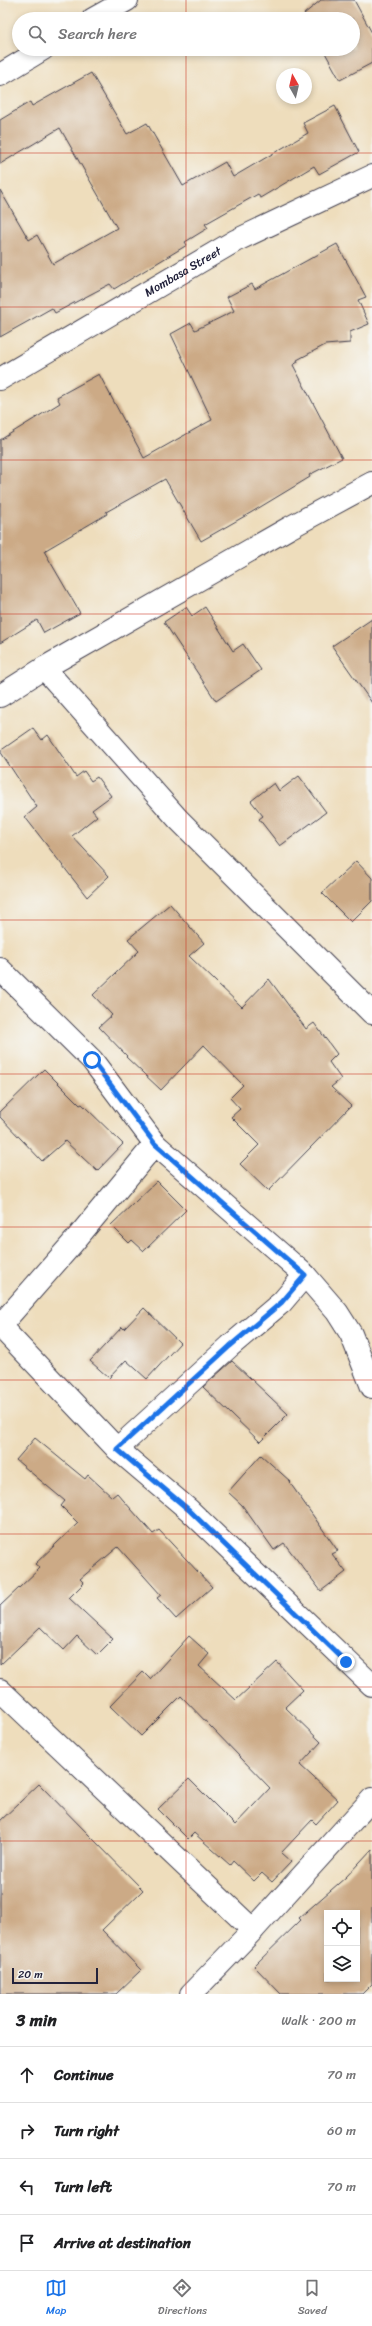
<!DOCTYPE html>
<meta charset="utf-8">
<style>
body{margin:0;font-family:Sriracha,sans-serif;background:#f2f2f2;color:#202124}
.controls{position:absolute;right:12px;bottom:12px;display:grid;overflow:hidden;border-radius:0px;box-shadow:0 2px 6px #0003}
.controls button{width:36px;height:36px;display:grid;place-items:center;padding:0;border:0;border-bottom:1px solid #e0e0e0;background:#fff;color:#202124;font:20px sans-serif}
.compass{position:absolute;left:276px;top:68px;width:36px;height:36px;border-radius:50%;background:#fff;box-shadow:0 2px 6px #0003;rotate:352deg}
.scale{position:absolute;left:12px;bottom:10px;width:86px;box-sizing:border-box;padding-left:4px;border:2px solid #22223b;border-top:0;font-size:11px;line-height:14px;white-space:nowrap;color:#22223b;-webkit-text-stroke:3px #f6f6f2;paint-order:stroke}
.stop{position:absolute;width:12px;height:12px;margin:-9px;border:3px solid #1a73e8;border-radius:50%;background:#fff}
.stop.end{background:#1a73e8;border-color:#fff;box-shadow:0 1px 4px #0008}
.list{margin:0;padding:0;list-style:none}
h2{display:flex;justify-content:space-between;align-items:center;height:52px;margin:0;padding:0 16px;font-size:17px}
h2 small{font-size:13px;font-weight:400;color:#757577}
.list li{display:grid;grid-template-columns:26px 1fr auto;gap:12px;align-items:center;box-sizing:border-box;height:56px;padding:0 16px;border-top:1px solid #e0e0e0}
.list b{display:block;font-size:15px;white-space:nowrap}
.list em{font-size:13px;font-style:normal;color:#757577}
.icon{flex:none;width:22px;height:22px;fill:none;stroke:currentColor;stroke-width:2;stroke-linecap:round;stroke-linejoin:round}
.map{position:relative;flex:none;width:372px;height:1994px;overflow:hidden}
.search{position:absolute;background:#fff;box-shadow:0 2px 6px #0003;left:12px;right:12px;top:12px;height:44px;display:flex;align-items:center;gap:10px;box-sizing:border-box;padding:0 14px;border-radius:22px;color:#757577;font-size:15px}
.sheet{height:276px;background:#fff}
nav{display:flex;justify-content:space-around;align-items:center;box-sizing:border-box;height:56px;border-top:1px solid #e0e0e0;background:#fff;font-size:11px;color:#757577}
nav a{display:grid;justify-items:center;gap:2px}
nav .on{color:#1a73e8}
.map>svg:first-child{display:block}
.building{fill:#ccaa86;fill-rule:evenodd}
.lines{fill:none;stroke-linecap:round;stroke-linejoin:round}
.street-casing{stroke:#413e4e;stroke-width:24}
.street{stroke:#fff;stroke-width:22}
.route{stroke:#1a73e8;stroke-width:5}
.grid{fill:none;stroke:#c8321e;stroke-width:1;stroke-opacity:0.55}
.labels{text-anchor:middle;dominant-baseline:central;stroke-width:3;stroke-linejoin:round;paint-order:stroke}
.street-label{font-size:12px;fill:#22223b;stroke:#f6f6f2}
</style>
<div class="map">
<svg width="372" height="1994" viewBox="0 0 372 1994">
<rect width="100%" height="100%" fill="#f6f6f2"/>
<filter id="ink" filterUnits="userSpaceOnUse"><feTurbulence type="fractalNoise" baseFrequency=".025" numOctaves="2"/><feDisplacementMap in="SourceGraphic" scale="8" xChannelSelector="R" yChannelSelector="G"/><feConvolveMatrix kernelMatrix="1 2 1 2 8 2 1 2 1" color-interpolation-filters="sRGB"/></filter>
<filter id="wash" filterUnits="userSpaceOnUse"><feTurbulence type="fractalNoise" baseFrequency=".012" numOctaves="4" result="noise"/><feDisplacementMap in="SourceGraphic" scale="16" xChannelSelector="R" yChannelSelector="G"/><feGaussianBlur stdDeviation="0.9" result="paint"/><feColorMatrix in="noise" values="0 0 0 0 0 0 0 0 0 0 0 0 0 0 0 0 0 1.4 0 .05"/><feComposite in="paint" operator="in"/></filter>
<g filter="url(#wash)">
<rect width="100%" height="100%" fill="#eeddbc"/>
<g id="blocks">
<!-- building -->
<g class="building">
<path d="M 321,0 L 354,0 L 372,33 L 372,63 L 340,80 L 323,49 L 353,49 L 353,19 L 307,19 L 304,14 Z"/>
<path d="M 91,73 L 127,134 L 147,123 L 183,186 L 225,162 L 233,177 L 308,133 L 303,123 L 335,106 L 359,152 L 319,174 L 314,166 L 260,198 L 258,194 L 205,224 L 208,228 L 185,242 L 187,245 L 114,289 L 110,284 L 55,313 L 52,308 L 0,337 L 0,190 L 29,240 L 37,235 L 53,264 L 117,228 L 60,128 L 0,164 L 0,120 L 30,102 L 32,106 Z"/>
<path d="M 337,244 L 366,297 L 358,300 L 369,324 L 350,332 L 350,343 L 325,345 L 297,360 L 298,362 L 293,365 L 342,458 L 309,475 L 310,477 L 252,512 L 201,541 L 165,479 L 106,512 L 107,514 L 44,551 L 80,613 L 44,633 L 37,620 L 0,643 L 0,440 L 60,403 L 57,397 L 99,374 L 144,458 L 208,422 L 212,420 L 171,334 L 191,323 L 195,330 L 234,311 L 227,297 L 252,284 L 255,289 Z"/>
<path d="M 186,607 L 192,616 L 205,607 L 233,651 L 243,644 L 261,670 L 216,701 L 164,622 Z"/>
<path d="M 372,619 L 372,703 L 332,646 Z"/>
<path d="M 33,728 L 42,740 L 48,735 L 76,777 L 84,771 L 91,781 L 97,777 L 111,796 L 92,810 L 97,816 L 72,836 L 109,876 L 87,897 L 25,817 L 37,807 L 0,751 Z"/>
<path d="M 299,776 L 326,812 L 280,846 L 259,819 L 263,816 L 251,801 L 274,783 L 279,791 Z"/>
<path d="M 356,861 L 372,878 L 372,901 L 351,922 L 322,893 Z"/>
<path d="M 170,904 L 204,943 L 189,956 L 242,1007 L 269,979 L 306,1029 L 314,1023 L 337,1054 L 329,1062 L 341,1079 L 331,1087 L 351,1106 L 268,1191 L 240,1164 L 259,1145 L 231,1117 L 240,1109 L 230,1098 L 243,1085 L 204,1045 L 161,1090 L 126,1057 L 127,1056 L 99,1027 L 112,1015 L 93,995 L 139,951 L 128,939 Z"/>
<path d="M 44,1069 L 80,1105 L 82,1104 L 123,1144 L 97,1171 L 65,1141 L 42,1161 L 0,1117 L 0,1112 Z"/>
<path d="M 157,1181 L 186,1210 L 144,1251 L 132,1240 L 129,1243 L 111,1225 Z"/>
<path d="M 144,1308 L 180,1343 L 147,1379 L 126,1360 L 109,1378 L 90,1361 L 122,1327 L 124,1329 Z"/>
<path d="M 232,1361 L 288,1414 L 260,1442 L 203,1387 Z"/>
<path d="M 35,1438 L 85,1479 L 88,1475 L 112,1497 L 117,1493 L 153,1534 L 159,1530 L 212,1587 L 176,1619 L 157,1598 L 161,1595 L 118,1547 L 80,1579 L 84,1583 L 69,1598 L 113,1639 L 97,1655 L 77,1636 L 64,1650 L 40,1627 L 0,1665 L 0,1606 L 40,1568 L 35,1564 L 78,1523 L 61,1506 L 65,1501 L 16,1460 Z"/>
<path d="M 261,1455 L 291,1482 L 290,1483 L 338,1551 L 332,1554 L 346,1572 L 321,1591 L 284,1543 L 274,1550 L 242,1505 L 228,1492 Z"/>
<path d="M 189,1636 L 209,1654 L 199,1666 L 236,1700 L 277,1662 L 303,1690 L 285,1707 L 321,1742 L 300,1765 L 338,1800 L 316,1824 L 312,1820 L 281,1853 L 291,1862 L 272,1882 L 262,1873 L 254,1881 L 233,1861 L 230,1865 L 194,1833 L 188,1839 L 158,1809 L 189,1779 L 235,1825 L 270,1788 L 181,1696 L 141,1736 L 110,1706 L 143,1672 L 150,1679 Z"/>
<path d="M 39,1784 L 143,1890 L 102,1930 L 141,1970 L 116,1994 L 0,1994 L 0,1821 Z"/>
<path d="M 372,1849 L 372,1984 L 362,1994 L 281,1994 L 254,1966 L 301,1920 L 299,1918 L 346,1877 ZM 327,1913 L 357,1913 L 357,1979 L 327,1979 Z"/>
</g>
</g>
</g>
<g filter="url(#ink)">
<use href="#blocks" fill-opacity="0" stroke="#413e4e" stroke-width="1"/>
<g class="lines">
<defs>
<g id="street">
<path d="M 93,19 L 127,0"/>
<path d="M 0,75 L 43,49"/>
<path id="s1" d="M 0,379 L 235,241 L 372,176"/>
<path d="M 44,668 L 178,819 L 372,1013"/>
<path d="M 0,696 L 44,668 L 289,528 L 372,483"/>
<path d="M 0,969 L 92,1060 L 155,1144 L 305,1275 L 337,1312 L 351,1334 L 372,1387"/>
<path d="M 0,1326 L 117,1449 L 189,1510 L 372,1685"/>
<path d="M 0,1326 L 72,1244 L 155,1144"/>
<path d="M 117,1449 L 230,1346 L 282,1302 L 305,1275"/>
<path d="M 0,1690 L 253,1930"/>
<path d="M 191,1994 L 253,1930 L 372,1799"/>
</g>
</defs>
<!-- street casing -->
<use href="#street" class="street-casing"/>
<!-- street -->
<use href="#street" class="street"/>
</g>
</g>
<g class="lines" filter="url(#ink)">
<!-- route -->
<path class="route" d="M 92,1060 L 155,1144 L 305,1275 L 282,1302 L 230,1346 L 117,1449 L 189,1510 L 346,1662"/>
</g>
<!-- grid -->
<path class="grid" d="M 186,0 L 186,19M 186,49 L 186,1994M 0,153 L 372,153M 0,307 L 372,307M 0,460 L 372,460M 0,614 L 372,614M 0,767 L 372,767M 0,920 L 372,920M 0,1074 L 372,1074M 0,1227 L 372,1227M 0,1380 L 372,1380M 0,1534 L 372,1534M 0,1687 L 372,1687M 0,1841 L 372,1841"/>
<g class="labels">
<!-- street labels -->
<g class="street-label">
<text stroke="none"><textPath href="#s1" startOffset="212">Mombasa Street</textPath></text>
</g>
</g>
</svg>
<div class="controls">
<button><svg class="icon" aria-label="locate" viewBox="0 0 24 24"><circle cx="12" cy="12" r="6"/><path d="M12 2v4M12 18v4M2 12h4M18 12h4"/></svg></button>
<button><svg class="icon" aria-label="layers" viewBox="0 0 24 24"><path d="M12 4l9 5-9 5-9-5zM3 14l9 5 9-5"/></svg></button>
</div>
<svg class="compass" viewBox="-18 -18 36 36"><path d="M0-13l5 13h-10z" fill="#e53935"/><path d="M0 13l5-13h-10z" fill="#757577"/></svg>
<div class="scale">20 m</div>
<div class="stop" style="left:92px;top:1060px"></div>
<div class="stop end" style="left:346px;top:1662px"></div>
<div class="search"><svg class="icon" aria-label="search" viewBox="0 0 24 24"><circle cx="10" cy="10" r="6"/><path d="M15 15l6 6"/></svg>Search here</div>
</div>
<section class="sheet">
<h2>3 min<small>Walk · 200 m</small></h2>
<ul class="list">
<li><svg class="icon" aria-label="ahead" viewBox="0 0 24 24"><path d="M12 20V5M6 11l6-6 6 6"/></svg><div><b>Continue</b></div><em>70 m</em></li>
<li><svg class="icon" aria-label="right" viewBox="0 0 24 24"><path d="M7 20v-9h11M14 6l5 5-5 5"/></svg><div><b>Turn right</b></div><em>60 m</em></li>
<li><svg class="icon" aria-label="left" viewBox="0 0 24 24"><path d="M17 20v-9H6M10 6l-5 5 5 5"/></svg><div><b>Turn left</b></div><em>70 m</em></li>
<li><svg class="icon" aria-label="arrive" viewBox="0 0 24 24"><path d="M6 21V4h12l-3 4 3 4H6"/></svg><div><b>Arrive at destination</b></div></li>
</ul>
</section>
<nav>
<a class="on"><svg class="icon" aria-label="map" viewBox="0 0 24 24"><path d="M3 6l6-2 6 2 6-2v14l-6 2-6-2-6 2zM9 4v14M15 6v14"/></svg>Map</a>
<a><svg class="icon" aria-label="directions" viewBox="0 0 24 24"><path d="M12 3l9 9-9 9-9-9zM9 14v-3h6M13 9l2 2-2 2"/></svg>Directions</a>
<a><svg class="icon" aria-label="saved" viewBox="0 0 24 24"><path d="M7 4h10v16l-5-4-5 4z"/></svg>Saved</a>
</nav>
